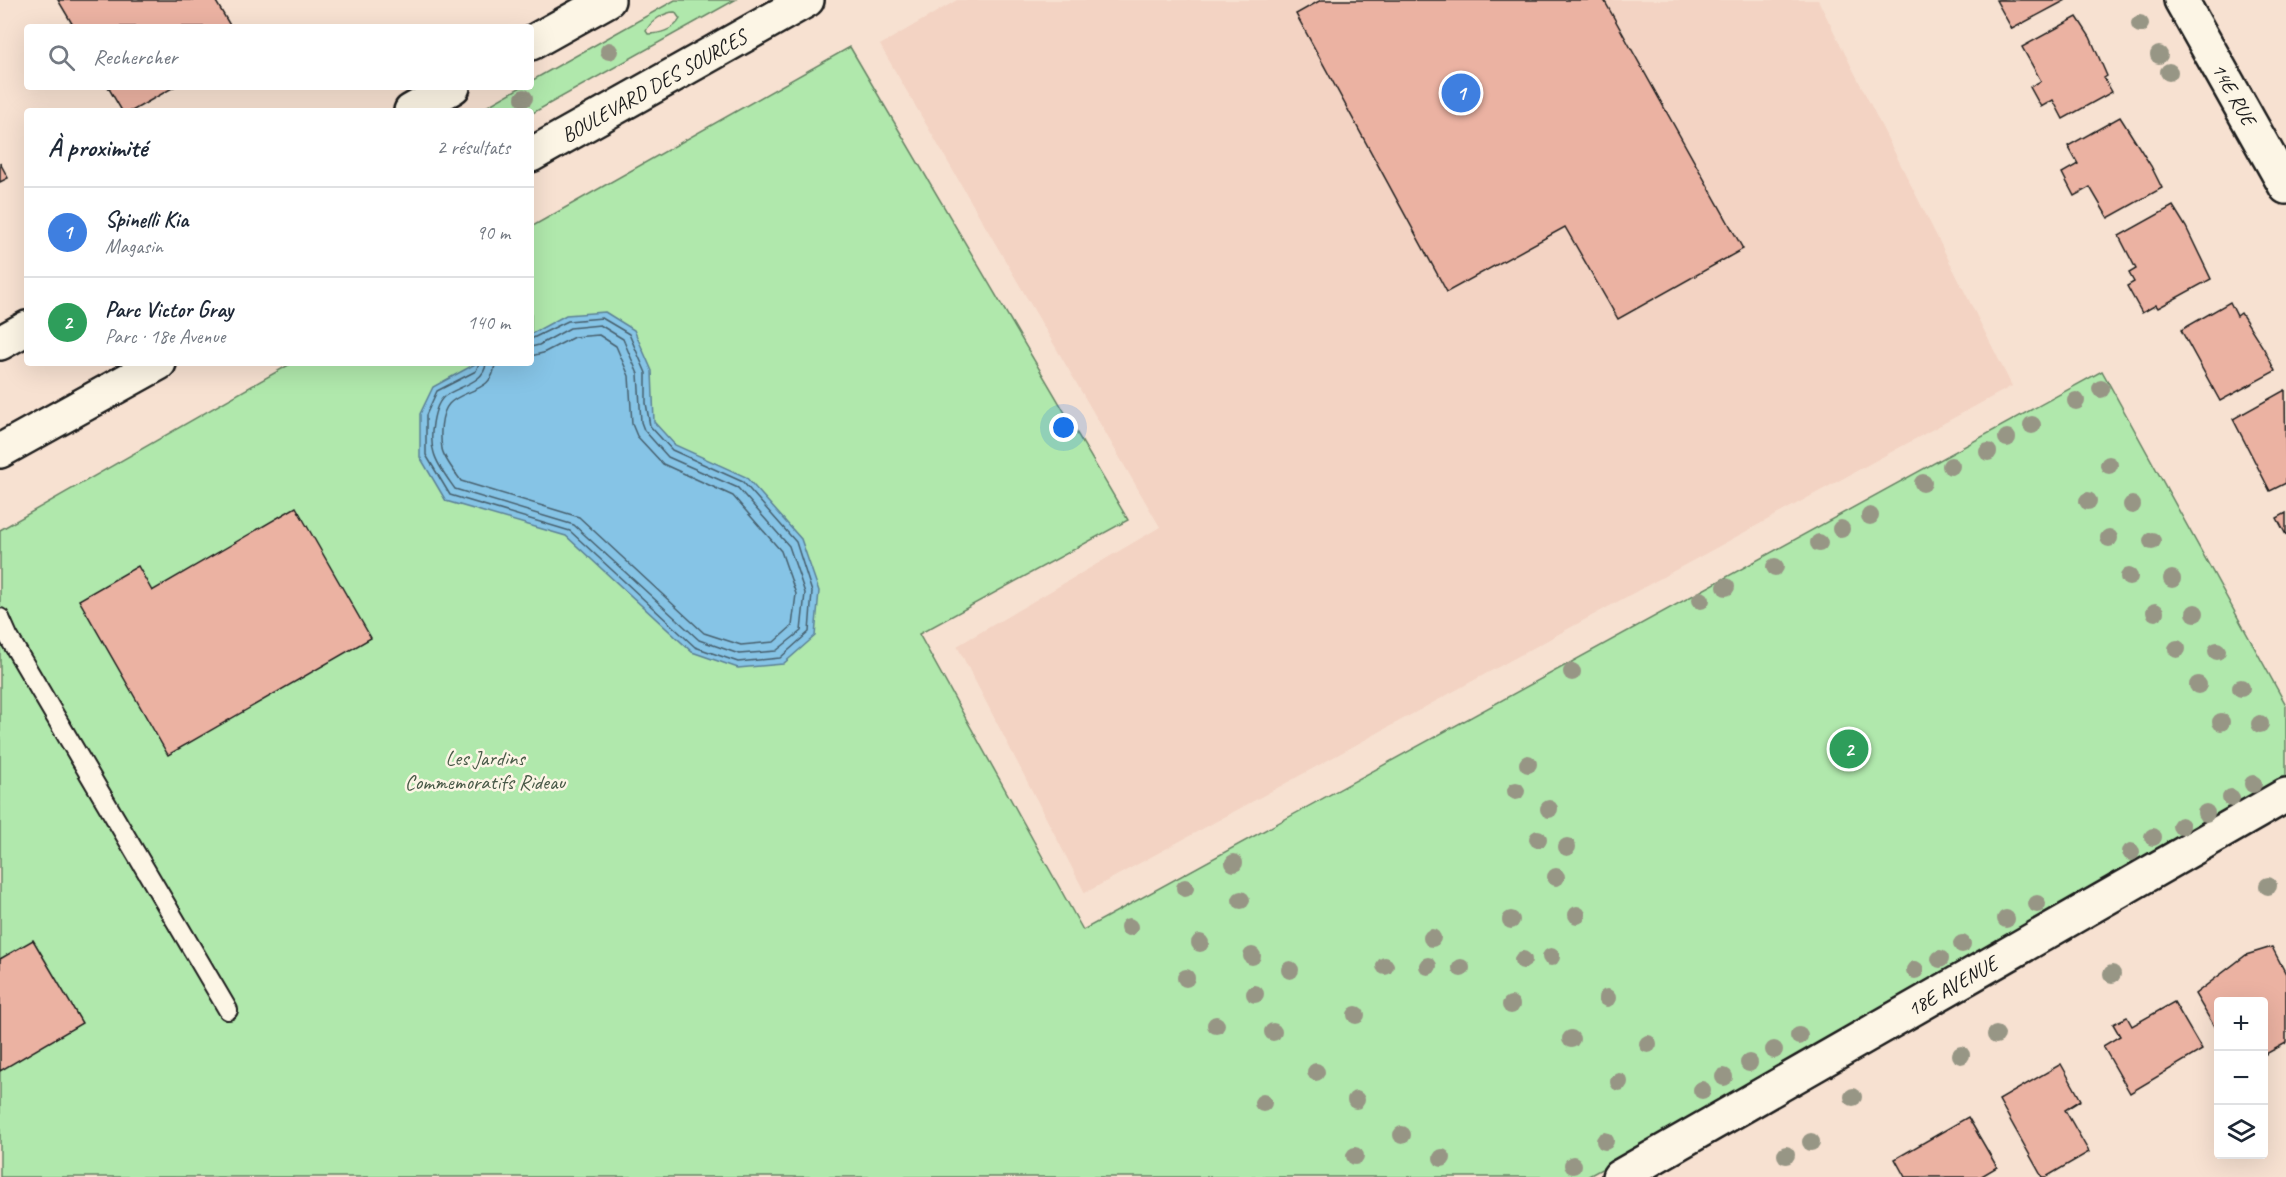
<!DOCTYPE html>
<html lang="fr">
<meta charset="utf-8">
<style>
body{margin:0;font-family:Caveat,sans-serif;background:#f2f2f3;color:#1f2937}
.controls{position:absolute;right:18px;bottom:18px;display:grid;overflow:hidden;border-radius:6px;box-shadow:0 6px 24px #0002}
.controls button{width:54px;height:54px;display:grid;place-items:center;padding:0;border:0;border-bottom:2px solid #e0e1e3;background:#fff;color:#1f2937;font:30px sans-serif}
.you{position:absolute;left:1064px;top:428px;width:21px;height:21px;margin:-15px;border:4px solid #fff;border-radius:50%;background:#1a73e8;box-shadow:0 0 0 9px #1a73e833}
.badge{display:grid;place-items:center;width:39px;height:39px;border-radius:50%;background:#d93025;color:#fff;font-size:20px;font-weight:700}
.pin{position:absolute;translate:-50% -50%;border:3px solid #fff;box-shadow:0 2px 6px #0006}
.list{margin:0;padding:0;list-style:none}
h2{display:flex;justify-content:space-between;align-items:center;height:78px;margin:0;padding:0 24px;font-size:26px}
h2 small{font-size:20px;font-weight:400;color:#747a83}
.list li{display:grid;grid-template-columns:39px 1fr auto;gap:18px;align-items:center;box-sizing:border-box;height:90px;padding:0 24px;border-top:2px solid #e0e1e3}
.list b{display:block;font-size:22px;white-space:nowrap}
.list p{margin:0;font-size:20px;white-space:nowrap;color:#747a83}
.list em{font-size:20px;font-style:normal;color:#747a83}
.icon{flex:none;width:33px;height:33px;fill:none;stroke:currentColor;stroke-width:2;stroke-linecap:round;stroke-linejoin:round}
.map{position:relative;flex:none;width:2286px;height:1177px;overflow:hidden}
.search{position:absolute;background:#fff;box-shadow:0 6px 24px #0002;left:24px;top:24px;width:510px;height:66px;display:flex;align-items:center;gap:15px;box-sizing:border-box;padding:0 21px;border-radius:6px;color:#747a83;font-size:22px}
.panel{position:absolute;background:#fff;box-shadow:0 6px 24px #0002;left:24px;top:108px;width:510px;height:258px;border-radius:6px}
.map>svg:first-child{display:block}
.built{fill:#f3d3c3}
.green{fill:#b0e8ac;stroke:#668264;stroke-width:1.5;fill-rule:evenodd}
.water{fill:#86c4e6;stroke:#5c8195;stroke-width:1.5}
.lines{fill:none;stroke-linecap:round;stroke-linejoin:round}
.shore{stroke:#465f6d;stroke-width:1.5}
.building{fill:#ebb2a2;stroke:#1c1c1c;stroke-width:1.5}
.lane-casing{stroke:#1c1c1c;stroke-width:22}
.street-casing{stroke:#1c1c1c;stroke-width:38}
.secondary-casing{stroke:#1c1c1c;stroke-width:38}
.lane{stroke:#fcf5e5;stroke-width:18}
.street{stroke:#fcf5e5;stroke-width:33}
.secondary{stroke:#fcf5e5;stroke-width:33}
.tree{fill:#979685}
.labels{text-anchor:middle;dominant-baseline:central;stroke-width:5;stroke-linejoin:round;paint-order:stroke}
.street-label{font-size:21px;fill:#1c1c1c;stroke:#fcf5e5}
.park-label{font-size:21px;fill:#485947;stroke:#fcf5e5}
</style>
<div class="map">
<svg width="2286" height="1177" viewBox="0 0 2286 1177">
<rect width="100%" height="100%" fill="#f7e1d1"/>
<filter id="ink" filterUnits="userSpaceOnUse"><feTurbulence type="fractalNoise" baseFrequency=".0167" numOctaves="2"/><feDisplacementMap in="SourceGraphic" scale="12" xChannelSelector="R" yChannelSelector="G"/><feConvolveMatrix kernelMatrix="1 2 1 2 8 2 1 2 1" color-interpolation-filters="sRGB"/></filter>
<g filter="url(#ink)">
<!-- built -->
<path class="built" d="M 957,0 L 1818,0 L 2012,386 L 1085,893 L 957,646 L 1160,527 L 880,45 Z"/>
<!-- green -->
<g class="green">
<path d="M 675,0 L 735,0 L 531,114 L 531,111 L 479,111 L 521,87 L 531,87 L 531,81 ZM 675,12 L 680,19 C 674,30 659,34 648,34 L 646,31 C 651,21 664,12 675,12 Z"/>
<path d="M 850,47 L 1128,520 L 919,634 L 1083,930 L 2102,371 L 2286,705 L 2286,794 L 1587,1177 L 0,1177 L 0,530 L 292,363 L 531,363 L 531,227 Z"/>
</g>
<!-- water -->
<path class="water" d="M 605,312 L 634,330 L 652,371 L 654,422 L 675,445 L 746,477 L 801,539 L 819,591 L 815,636 L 783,664 L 738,668 L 692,652 L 566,536 L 446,501 L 420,457 L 420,414 L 433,387 L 477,363 L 531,363 L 531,334 L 566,315 Z"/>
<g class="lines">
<!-- shore -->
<g class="shore">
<path d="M 479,363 L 476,371 L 437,391 L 426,415 L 426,455 L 450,495 L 570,531 L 695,647 L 738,662 L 780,658 L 809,632 L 812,592 L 796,542 L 743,482 L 672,450 L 650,426 L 646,403 L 646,373 L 629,334 L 602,318 L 568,321 L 531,339"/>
<path d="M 486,363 C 485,383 458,386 445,396 C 433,405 429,439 434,453 C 437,465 448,479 455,489 L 574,525 L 699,640 L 739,654 L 776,651 L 801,631 L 805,593 L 789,546 L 738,488 L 668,457 L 644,430 L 641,422 L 638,374 L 623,339 L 600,325 L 570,328 L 539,345 L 531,347"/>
<path d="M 495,363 C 494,393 464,388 449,404 C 440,414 440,436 442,449 C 444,459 455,472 461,481 L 579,517 L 704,633 L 741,645 L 774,642 L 792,626 L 796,594 L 781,551 L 733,496 L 663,464 L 637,436 L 632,424 L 629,376 L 616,346 L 599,335 L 574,337 L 543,353 L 531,356"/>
</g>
</g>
<!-- building -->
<g class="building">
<path d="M 58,0 L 215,0 L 231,27 L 74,27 Z"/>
<path d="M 1321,0 L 1604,0 L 1743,249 L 1618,319 L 1565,227 L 1447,292 L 1296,14 Z"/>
<path d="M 1996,0 L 2066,0 L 2012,29 Z"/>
<path d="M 2077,17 L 2090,37 L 2107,76 L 2104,78 L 2112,92 L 2063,119 L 2053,100 L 2041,107 L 2030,87 L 2041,81 L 2022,47 Z"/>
<path d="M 108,87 L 174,87 L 132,111 L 122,111 Z"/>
<path d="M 2120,117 L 2151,166 L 2162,188 L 2108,218 L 2090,187 L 2074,196 L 2062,173 L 2078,164 L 2068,146 Z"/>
<path d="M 0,163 L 8,178 L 0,182 Z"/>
<path d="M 2173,206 L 2186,227 L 2211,279 L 2158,308 L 2156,305 L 2142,313 L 2127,286 L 2134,282 L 2129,273 L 2136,269 L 2119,236 Z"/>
<path d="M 2230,302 L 2237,316 L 2241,313 L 2264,349 L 2275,371 L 2220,401 L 2181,330 Z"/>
<path d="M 2285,390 L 2286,483 L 2270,491 L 2233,419 Z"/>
<path d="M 296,507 L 371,638 L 168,755 L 79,600 L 138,566 L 152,591 Z"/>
<path d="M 2286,513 L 2286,535 L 2277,518 Z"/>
<path d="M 33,940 L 82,1023 L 0,1071 L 0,959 Z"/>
<path d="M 2272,947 L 2286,974 L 2286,1043 L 2266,1054 L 2264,1049 L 2264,1002 L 2218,1002 L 2218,1026 L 2215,1028 L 2195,994 L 2246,955 Z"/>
<path d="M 2174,1002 L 2202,1050 L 2130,1093 L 2103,1046 L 2120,1036 L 2113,1024 L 2127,1017 L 2132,1026 Z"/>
<path d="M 2061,1064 L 2081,1100 L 2065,1110 L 2089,1152 L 2046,1177 L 2042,1177 L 1999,1100 Z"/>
<path d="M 1968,1117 L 1997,1167 L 1980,1177 L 1905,1177 L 1895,1159 Z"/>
</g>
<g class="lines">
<defs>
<path id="lane" d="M 0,618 L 8,636 L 228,1010"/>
<g id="street">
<path id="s1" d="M 2181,0 L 2286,187"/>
<path id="s2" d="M 1619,1177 L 2286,795"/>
</g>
<g id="secondary">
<path d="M 531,43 L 608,0"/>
<path d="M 411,111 L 453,87"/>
<path id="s3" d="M 531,155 L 807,0"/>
<path d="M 0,343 L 27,328"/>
<path d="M 0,451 L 159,363"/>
</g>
</defs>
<!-- lane casing -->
<use href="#lane" class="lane-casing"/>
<!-- street casing -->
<use href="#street" class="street-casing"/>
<!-- secondary casing -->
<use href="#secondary" class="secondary-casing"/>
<!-- lane -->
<use href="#lane" class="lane"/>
<!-- street -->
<use href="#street" class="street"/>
<!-- secondary -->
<use href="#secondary" class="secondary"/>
</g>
<!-- trees -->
<g class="tree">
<circle cx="2140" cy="24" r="9"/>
<circle cx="609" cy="51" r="9"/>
<circle cx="2159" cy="55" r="9"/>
<circle cx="2169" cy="72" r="9"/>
<circle cx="524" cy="98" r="9"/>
<circle cx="2101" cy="389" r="9"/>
<circle cx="2076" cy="401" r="9"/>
<circle cx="2032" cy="425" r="9"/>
<circle cx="2007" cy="438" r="9"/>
<circle cx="1988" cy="452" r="9"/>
<circle cx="2109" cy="465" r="9"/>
<circle cx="1951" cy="466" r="9"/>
<circle cx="1923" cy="483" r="9"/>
<circle cx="2088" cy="501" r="9"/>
<circle cx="2132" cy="505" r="9"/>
<circle cx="1870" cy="516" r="9"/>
<circle cx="1841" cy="529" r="9"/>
<circle cx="2109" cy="538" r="9"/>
<circle cx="2152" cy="541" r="9"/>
<circle cx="1819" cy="543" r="9"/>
<circle cx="1775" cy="567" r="9"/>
<circle cx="2129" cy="577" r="9"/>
<circle cx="2172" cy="579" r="9"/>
<circle cx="1726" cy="587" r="9"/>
<circle cx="1701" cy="600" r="9"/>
<circle cx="2155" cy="612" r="9"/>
<circle cx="2195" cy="613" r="9"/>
<circle cx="2177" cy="649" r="9"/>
<circle cx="2217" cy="651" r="9"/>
<circle cx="1572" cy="672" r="9"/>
<circle cx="2198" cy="685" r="9"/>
<circle cx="2241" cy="688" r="9"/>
<circle cx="2221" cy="722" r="9"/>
<circle cx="2260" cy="724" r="9"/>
<circle cx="1528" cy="764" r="9"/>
<circle cx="2253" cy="784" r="9"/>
<circle cx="1516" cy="791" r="9"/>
<circle cx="2231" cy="798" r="9"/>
<circle cx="1549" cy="809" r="9"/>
<circle cx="2206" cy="813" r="9"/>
<circle cx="2181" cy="826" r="9"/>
<circle cx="2153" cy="837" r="9"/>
<circle cx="1538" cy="839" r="9"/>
<circle cx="1567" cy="847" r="9"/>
<circle cx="2131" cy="852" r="9"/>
<circle cx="1234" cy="863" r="9"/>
<circle cx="1556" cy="877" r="9"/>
<circle cx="2268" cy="886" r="9"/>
<circle cx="1185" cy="888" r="9"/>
<circle cx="1241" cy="900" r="9"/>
<circle cx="2037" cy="904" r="9"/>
<circle cx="1577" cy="915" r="9"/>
<circle cx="2006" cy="919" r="9"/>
<circle cx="1511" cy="920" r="9"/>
<circle cx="1129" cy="927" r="9"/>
<circle cx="1432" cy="938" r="9"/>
<circle cx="1200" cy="943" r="9"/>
<circle cx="1962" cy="944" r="9"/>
<circle cx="1252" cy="956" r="9"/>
<circle cx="1551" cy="957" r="9"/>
<circle cx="1940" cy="959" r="9"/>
<circle cx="1523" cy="960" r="9"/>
<circle cx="1385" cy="966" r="9"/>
<circle cx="1428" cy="966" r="9"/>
<circle cx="1461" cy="968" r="9"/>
<circle cx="1290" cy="970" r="9"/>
<circle cx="1915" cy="970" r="9"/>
<circle cx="2112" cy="974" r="9"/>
<circle cx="1186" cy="978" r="9"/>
<circle cx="1255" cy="994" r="9"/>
<circle cx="1607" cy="998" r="9"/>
<circle cx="1511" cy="1005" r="9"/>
<circle cx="1356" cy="1015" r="9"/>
<circle cx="1216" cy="1025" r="9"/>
<circle cx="1273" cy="1032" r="9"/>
<circle cx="1996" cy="1035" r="9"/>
<circle cx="1799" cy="1036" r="9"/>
<circle cx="1571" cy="1039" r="9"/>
<circle cx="1648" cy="1044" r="9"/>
<circle cx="1774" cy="1050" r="9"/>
<circle cx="1961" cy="1055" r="9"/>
<circle cx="1749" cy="1063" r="9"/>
<circle cx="1316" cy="1072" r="9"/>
<circle cx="1724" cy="1077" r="9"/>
<circle cx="1619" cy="1082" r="9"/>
<circle cx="1702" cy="1090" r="9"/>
<circle cx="1853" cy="1097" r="9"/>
<circle cx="1356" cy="1100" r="9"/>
<circle cx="1263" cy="1103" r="9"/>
<circle cx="1402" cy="1135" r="9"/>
<circle cx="1605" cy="1141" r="9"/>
<circle cx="1811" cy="1142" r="9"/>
<circle cx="1786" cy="1155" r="9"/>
<circle cx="1355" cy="1156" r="9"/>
<circle cx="1442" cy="1158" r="9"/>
<circle cx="1573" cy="1165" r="9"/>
</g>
</g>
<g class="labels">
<!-- street labels -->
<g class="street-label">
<text stroke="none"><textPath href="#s3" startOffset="141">BOULEVARD DES SOURCES</textPath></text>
<text stroke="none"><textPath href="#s1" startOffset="108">14E RUE</textPath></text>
<text stroke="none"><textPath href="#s2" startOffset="384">18E AVENUE</textPath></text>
</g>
<!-- park labels -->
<g class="park-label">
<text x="485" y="758">Les Jardins<tspan x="485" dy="24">Commemoratifs Rideau</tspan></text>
</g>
</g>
</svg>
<div class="controls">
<button>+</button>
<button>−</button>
<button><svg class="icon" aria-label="layers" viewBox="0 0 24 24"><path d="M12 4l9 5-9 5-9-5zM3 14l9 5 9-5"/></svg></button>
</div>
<div class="you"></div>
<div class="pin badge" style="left:1461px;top:93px;background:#3f7fe0">1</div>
<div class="pin badge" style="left:1849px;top:749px;background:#2e9e5b">2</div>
<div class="search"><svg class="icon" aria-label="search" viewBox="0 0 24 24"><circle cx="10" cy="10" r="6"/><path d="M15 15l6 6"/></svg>Rechercher</div>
<section class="panel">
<h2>À proximité<small>2 résultats</small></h2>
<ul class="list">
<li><span class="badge" style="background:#3f7fe0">1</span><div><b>Spinelli Kia</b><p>Magasin</p></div><em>90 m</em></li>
<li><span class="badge" style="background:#2e9e5b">2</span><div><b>Parc Victor Gray</b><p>Parc · 18e Avenue</p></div><em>140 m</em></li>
</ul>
</section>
</div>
